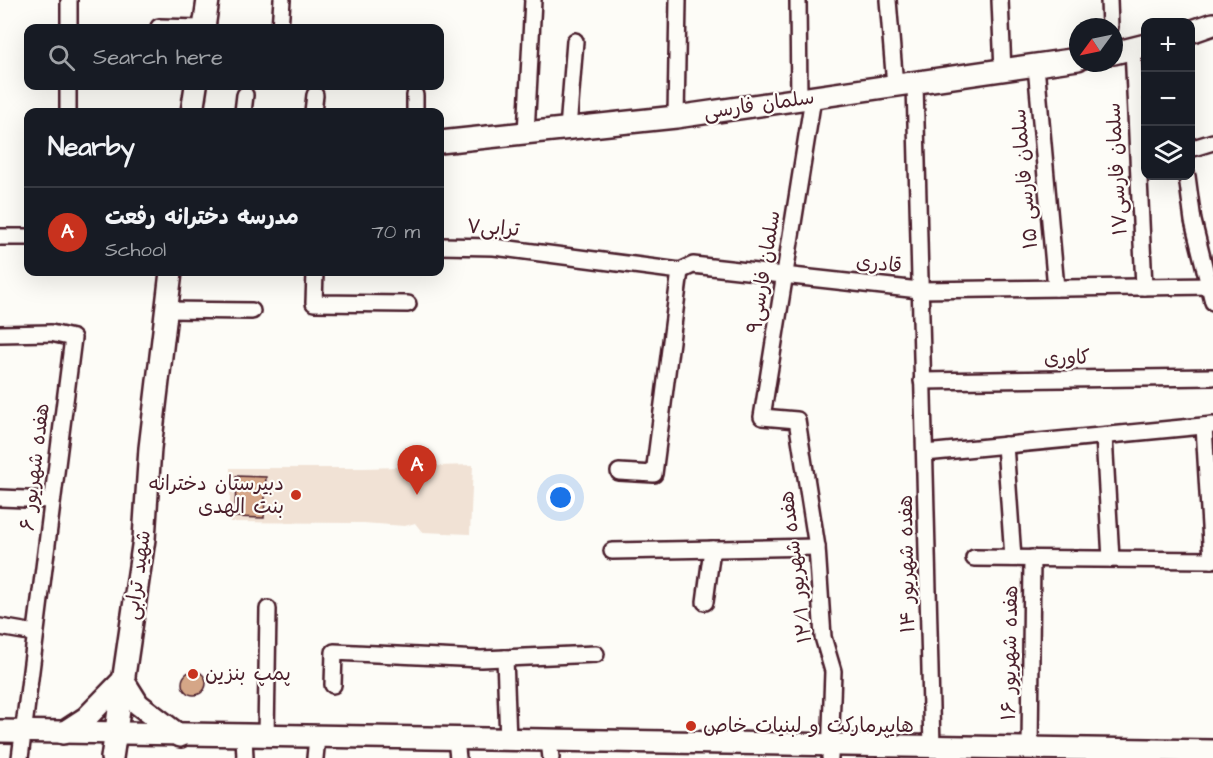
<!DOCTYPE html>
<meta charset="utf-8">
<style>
body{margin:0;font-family:"Architects Daughter","Playpen Sans Arabic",sans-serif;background:#20242c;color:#f1f3f6}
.controls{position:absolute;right:18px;top:18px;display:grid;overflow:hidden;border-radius:12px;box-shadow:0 6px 24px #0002}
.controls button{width:54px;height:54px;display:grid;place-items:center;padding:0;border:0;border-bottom:2px solid #363941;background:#171b24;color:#f1f3f6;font:30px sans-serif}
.compass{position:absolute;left:1069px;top:18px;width:54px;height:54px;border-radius:50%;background:#171b24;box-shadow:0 6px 24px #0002;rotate:237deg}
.you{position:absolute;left:561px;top:498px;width:21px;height:21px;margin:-15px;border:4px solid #fff;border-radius:50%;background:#1a73e8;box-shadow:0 0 0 9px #1a73e833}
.badge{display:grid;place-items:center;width:39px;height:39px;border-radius:50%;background:#c8321e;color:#fff;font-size:20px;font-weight:700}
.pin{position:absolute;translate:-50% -50px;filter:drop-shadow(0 2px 3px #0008)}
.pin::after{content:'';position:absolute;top:32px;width:21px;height:18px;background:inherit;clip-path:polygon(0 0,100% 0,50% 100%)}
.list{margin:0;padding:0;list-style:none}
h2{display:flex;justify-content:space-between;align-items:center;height:78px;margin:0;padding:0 24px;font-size:26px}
h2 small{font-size:20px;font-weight:400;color:#9ea1a6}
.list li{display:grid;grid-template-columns:39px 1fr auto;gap:18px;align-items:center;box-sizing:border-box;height:90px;padding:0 24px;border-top:2px solid #363941}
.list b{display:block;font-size:22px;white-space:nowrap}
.list p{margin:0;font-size:20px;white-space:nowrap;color:#9ea1a6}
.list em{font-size:20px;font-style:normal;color:#9ea1a6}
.icon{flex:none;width:33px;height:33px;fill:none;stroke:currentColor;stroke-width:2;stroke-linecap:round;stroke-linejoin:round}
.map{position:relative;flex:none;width:1213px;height:758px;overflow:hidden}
.search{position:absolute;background:#171b24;box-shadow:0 6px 24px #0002;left:24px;top:24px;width:420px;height:66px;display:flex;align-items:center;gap:15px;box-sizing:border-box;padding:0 21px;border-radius:12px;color:#9ea1a6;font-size:22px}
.panel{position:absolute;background:#171b24;box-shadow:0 6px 24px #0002;left:24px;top:108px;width:420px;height:168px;border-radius:12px}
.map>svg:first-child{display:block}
.built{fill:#f1e2d5}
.building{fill:#d5a687;stroke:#4a1f2b;stroke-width:1.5}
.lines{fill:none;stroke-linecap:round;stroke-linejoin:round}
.street-casing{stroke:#4a1f2b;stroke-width:20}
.secondary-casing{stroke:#4a1f2b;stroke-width:26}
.street{stroke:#fdfcf7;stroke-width:15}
.secondary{stroke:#fdfcf7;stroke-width:21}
.poi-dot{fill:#c8321e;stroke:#fdfcf7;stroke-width:2}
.labels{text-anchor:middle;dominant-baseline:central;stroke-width:4.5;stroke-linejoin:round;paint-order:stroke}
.street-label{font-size:20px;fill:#4a1f2b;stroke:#fdfcf7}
.poi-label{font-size:20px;fill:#4a1f2b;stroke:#fdfcf7;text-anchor:start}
</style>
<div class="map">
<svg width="1213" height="758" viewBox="0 0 1213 758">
<rect width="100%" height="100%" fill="#fdfcf7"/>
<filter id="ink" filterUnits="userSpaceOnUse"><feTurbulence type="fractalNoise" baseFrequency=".0167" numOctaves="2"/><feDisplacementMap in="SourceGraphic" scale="12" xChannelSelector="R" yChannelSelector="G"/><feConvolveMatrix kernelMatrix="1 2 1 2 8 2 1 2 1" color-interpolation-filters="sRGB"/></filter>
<g filter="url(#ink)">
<!-- built -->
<path class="built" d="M 473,465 L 470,534 L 422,532 L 415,523 L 405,526 L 363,523 L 230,522 L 230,468 L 363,468 Z"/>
<!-- building -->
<g class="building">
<path d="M 236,476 L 266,477 L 264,518 L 235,517 Z"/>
<circle cx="194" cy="683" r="12"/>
</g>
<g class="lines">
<defs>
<g id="street">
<path d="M 798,0 L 799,100"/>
<path d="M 888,0 L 895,86"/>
<path d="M 1000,0 L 1003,71"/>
<path d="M 1109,0 L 1110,27"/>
<path d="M 159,27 L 202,28"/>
<path d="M 69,28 L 69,0"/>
<path d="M 280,28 L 282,0"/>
<path d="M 1133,48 L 1144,287"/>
<path d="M 1036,66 L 1056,288"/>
<path d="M 915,84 L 932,747"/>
<path d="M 68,86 L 68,112"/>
<path d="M 415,95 L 415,112"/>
<path d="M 813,98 L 762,417 L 797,420 L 817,547 L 823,637 L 833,671 L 830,758"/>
<path d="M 243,112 L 245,95"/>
<path d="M 313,112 L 315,95"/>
<path d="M 676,117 L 678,0"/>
<path d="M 568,129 L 575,41"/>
<path d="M 526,133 L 533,0"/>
<path d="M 1190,149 L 1213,142"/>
<path d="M 1187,176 L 1193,221 L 1213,302"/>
<path d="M 0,237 L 28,237"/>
<path d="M 440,246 L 494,247 L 680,271 L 693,265 L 919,290 L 1213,286"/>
<path d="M 315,272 L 314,303 L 408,304"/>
<path d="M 166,310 L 252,311"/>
<path d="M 0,334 L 51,333 L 73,338 L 20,758"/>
<path d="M 922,381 L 1213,377"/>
<path d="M 1204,426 L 1212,560"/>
<path d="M 1104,436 L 1111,559"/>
<path d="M 1005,445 L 1013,558"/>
<path d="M 925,453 L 1213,425"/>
<path d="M 619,472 L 654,474 L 680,271"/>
<path d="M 0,498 L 51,500"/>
<path d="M 612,551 L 817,547"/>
<path d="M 974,558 L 1213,560"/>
<path d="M 705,602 L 712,549"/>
<path d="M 0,627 L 35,633"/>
<path d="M 505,658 L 508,740"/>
<path d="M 333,685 L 334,652 L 481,659 L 596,654"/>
<path d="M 244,736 L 245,758"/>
<path d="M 266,737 L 268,609"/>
<path d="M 456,740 L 458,758"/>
<path d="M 549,741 L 551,758"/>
<path d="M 1030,748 L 1032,558"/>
<path d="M 315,758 L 317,738"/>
</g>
<g id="secondary">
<path d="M 204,28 L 208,0"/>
<path d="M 1190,32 L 1213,24"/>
<path d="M 1114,53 L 1146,45"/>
<path d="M 192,112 L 196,86"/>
<path d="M 440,142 L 676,117 L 1078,59"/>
<path d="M 0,731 L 1213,751"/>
<path d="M 63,733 L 86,718 L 123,680 L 138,704 L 180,736"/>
<path d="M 112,758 L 144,539 L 150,448 L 171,272"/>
</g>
</defs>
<!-- street casing -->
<use href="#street" class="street-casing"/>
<!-- secondary casing -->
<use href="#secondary" class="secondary-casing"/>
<!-- street -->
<use href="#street" class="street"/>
<!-- secondary -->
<use href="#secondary" class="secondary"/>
</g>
</g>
<!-- markers -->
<g class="poi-dot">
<circle cx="296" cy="495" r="6"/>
<circle cx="193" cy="674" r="6"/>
<circle cx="691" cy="726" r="6"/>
</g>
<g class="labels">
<!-- street labels -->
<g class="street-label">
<text transform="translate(759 105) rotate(-8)">سلمان فارسی</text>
<text transform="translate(1117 169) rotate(-93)">سلمان فارسی۱۷</text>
<text transform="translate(1025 179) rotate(-95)">سلمان فارسی ۱۵</text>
<text transform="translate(493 228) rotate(4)">ترابی۷</text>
<text transform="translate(879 264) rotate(6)">قادری</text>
<text transform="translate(764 272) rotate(-81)">سلمان فارسی۹</text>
<text transform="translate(1067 358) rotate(-1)">کاوری</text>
<text transform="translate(35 467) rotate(-83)">هفده شهریور ۶</text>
<text transform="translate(907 564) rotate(-91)">هفده شهریور ۱۴</text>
<text transform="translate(796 567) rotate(-97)">هفده شهریور ۱۲/۱</text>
<text transform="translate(138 575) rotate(-82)">شهید ترابی</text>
<text transform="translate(1010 653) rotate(-89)">هفده شهریور ۱۶</text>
</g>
<!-- poi labels -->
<g class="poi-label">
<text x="284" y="484" text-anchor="end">دبیرستان دخترانه<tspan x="284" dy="23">بنت الهدی</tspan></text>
<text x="205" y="674">پمپ بنزین</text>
<text x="703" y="726">هایپرمارکت و لبنیات خاص</text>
</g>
</g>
</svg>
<div class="controls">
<button>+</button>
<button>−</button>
<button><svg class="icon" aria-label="layers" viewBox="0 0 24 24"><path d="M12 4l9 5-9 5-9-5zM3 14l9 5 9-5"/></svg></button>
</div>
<svg class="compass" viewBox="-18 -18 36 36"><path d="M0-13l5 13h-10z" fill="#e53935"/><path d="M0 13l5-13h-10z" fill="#9ea1a6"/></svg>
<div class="you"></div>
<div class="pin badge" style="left:417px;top:495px">A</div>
<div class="search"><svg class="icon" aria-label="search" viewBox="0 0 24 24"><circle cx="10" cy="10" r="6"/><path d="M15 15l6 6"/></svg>Search here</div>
<section class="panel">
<h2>Nearby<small></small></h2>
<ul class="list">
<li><span class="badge">A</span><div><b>مدرسه دخترانه رفعت</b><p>School</p></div><em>70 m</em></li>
</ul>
</section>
</div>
